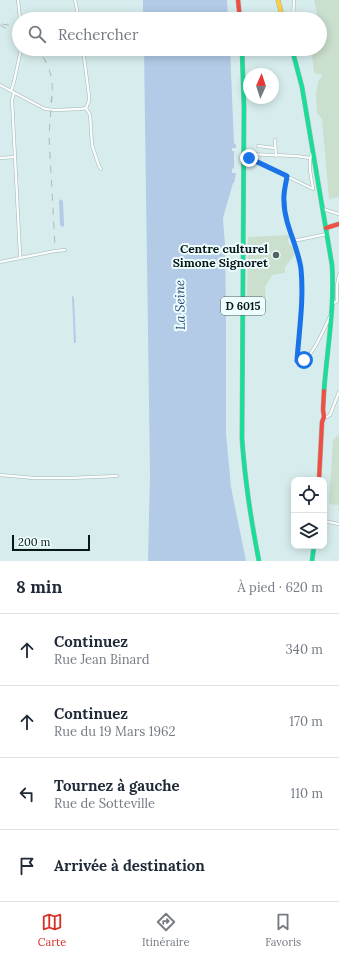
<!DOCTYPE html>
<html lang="fr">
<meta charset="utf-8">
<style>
body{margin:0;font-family:Lora,serif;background:#f6f6f7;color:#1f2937}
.controls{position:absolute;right:12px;bottom:12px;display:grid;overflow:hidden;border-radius:8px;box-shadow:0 2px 10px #0003}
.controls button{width:36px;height:36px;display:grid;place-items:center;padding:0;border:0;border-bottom:1px solid #e0e1e3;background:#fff;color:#1f2937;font:20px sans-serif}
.compass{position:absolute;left:243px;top:68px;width:36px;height:36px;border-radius:50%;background:#fff;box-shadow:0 2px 10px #0003;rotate:3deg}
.scale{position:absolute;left:12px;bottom:10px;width:78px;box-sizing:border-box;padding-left:4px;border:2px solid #081717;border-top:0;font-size:11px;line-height:14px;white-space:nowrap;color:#081717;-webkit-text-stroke:3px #eefefe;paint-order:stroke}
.stop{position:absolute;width:12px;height:12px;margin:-9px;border:3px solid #1a73e8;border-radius:50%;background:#fff}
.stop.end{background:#1a73e8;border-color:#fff;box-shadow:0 1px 4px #0008}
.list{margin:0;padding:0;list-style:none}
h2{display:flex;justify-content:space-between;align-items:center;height:52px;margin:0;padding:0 16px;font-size:17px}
h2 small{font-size:13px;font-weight:400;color:#747a83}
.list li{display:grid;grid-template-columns:26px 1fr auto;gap:12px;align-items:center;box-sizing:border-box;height:72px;padding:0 16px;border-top:1px solid #e0e1e3}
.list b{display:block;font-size:15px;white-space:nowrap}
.list p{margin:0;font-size:13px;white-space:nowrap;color:#747a83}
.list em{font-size:13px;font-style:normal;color:#747a83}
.icon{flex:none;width:22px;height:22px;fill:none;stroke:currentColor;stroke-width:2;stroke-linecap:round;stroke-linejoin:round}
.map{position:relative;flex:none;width:339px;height:561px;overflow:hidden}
.search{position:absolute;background:#fff;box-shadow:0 2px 10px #0003;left:12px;right:12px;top:12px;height:44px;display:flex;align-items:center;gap:10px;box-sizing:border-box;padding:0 14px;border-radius:22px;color:#747a83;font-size:15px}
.sheet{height:340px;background:#fff}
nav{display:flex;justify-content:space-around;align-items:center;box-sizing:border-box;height:56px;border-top:1px solid #e0e1e3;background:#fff;font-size:11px;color:#747a83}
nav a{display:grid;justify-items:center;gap:2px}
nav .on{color:#d93025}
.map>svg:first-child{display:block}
.green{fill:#cadfcd}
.water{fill:#b3cbe7}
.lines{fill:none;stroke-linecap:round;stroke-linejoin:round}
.street-casing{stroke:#a2b4b4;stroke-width:3.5}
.fast-casing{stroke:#a2b4b4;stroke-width:5}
.slow-casing{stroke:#a2b4b4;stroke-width:5}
.jam-casing{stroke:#a2b4b4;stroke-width:5}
.street{stroke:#f9fcfc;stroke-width:2.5}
.fast{stroke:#16e098;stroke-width:4}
.slow{stroke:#ffcf43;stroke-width:4}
.jam{stroke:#f24e42;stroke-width:4}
.rail{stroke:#b2b7b7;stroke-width:1;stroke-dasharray:7 7;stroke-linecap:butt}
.route{stroke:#1a73e8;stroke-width:5}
.poi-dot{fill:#506262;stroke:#eefefe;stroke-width:1.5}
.labels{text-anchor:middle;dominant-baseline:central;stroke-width:4;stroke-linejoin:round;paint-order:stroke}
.shield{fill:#eefefe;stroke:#4d5c5c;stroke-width:1}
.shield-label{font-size:11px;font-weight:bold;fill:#081717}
.poi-label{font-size:12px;font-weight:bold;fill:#081717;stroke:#eefefe;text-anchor:end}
.water-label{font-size:13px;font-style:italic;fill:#26487a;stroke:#eefefe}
</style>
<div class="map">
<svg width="339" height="561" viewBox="0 0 339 561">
<rect width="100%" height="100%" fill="#d7eded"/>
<!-- green -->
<g class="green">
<path d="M 314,0 L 339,0 L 339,197 L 329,199 L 322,119 L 317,113 L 316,94 L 318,82 L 323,75 L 314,73 L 312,56 L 314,49 L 320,49 L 320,19 L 318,19 Z"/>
<path d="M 289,235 L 290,238 L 288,239 C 288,244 290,245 293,247 L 295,254 L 285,267 L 285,273 L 272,275 L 265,287 L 266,301 L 247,302 L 248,237 Z"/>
<path d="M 339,434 L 339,511 L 338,510 L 339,505 L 329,504 L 333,440 Z"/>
</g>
<!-- water -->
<g class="water">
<path d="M 143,0 L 227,0 L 228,19 L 143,19 Z"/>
<path d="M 144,49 L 230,49 L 234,143 L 236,145 L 236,148 L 232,148 L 232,151 L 234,151 L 234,168 L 232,169 L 232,173 L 236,173 L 234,183 L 233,183 L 223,218 L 225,245 L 226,310 L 226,433 L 231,487 L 246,561 L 148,561 L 149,515 L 150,475 Z"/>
<path d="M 61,199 L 63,201 L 64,224 L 64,226 L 62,227 L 60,225 L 59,201 Z"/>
<path d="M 72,296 L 74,297 L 76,343 L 74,343 Z"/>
</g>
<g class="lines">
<defs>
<g id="street">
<path d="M 18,0 L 20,19"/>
<path d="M 75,0 L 79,19"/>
<path d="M 293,19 L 294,0"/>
<path d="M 83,49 L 89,96 L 89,101 L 86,108"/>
<path d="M 0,85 L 45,109 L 55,110 L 81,109 L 86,108"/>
<path d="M 11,91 L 14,82 L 21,49"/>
<path d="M 14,93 L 12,100 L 20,254 L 20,258"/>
<path d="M 86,108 L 90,115 L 92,145 L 99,166 L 101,169"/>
<path d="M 275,140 L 276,156"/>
<path d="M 258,146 L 275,148"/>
<path d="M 313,150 C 307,162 311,176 313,188"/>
<path d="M 0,158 L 15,157"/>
<path d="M 310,158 L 296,156 L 250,154 L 248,155 L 249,158 L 313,189"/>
<path d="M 287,176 C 286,184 284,193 284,201 C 284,224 298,246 301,269 C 304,300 299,331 297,361 C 300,362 300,362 303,361 C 313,356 326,325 331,314"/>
<path d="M 323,209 L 339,214"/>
<path d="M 293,240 L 298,240 L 327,234"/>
<path d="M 0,262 L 55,251 L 65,250"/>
<path d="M 333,303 L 336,302 L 337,301 L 337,285 L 339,275"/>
<path d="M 324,417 L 327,417 L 330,415 L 339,392"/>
<path d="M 0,475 L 34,478 L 70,478 L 117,476"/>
<path d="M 324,521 L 339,524"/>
</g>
<g id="fast">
<path d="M 242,49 L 244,108 L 242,439 C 245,480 251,521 259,561"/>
<path d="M 292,49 L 302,87 L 332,265 C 335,308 327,349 324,391"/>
<path d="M 312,561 L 314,546"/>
</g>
<path id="slow" d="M 278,0 L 283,19"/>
<g id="jam">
<path d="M 238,0 L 240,19"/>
<path d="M 326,228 L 339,224"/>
<path d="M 319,480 L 322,422 L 324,417 L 323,410 L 324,391"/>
</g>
</defs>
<!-- street casing -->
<use href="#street" class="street-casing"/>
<!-- fast casing -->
<use href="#fast" class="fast-casing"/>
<!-- slow casing -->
<use href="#slow" class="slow-casing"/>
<!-- jam casing -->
<use href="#jam" class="jam-casing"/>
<!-- street -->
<use href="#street" class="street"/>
<!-- fast -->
<use href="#fast" class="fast"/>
<!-- slow -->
<use href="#slow" class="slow"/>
<!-- jam -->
<use href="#jam" class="jam"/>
<!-- rail -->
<g class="rail">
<path d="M 2,24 L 18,27"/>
<path d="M 0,25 L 19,36"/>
<path d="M 36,49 L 46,62"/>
<path d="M 40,49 L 54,54"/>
<path d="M 43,57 C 52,71 54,86 51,102"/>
<path d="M 52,96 L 49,136 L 55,246"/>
</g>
</g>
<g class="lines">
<!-- route -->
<path class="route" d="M 249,158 L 287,176 C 286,184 283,193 284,201 C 284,224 298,246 301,269 C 304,300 299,331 297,361 L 300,362 L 304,360"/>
</g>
<!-- markers -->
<circle class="poi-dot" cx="276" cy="255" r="4"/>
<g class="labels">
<!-- shield labels -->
<rect class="shield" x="221" y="297" width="44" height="18" rx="3"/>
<g class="shield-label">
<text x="243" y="306">D 6015</text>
</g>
<!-- poi labels -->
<g class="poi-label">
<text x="268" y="248">Centre culturel<tspan x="268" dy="14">Simone Signoret</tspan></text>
</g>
<!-- water labels -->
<g class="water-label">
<text transform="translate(180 305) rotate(-91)">La Seine</text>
</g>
</g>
</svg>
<div class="controls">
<button><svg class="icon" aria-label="locate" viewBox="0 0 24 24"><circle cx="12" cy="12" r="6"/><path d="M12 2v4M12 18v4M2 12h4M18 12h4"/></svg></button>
<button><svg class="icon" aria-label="layers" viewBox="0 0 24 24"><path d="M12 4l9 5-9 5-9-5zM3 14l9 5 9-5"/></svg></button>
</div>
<svg class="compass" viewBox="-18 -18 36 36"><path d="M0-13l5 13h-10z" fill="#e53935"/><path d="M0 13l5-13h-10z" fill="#747a83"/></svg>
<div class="scale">200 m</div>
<div class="stop" style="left:304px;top:360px"></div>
<div class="stop end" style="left:249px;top:158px"></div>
<div class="search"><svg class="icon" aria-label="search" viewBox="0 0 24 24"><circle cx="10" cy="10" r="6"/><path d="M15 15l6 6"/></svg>Rechercher</div>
</div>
<section class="sheet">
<h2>8 min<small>À pied · 620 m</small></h2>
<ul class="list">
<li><svg class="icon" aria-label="ahead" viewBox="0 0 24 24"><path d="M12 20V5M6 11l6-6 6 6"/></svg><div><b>Continuez</b><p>Rue Jean Binard</p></div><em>340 m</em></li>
<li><svg class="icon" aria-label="ahead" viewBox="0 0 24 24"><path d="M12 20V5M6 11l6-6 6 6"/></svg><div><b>Continuez</b><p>Rue du 19 Mars 1962</p></div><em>170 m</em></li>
<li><svg class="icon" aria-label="left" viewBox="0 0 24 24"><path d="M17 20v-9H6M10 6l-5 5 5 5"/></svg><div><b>Tournez à gauche</b><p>Rue de Sotteville</p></div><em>110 m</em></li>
<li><svg class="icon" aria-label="arrive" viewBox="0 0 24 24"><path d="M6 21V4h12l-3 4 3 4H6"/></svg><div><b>Arrivée à destination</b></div></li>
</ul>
</section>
<nav>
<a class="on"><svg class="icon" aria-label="map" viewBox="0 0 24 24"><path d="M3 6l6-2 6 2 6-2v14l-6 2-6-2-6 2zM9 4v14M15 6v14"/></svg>Carte</a>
<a><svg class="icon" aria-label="directions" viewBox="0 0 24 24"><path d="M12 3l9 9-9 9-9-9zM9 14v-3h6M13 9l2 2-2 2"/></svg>Itinéraire</a>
<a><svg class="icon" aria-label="saved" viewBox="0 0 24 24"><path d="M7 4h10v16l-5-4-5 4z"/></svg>Favoris</a>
</nav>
